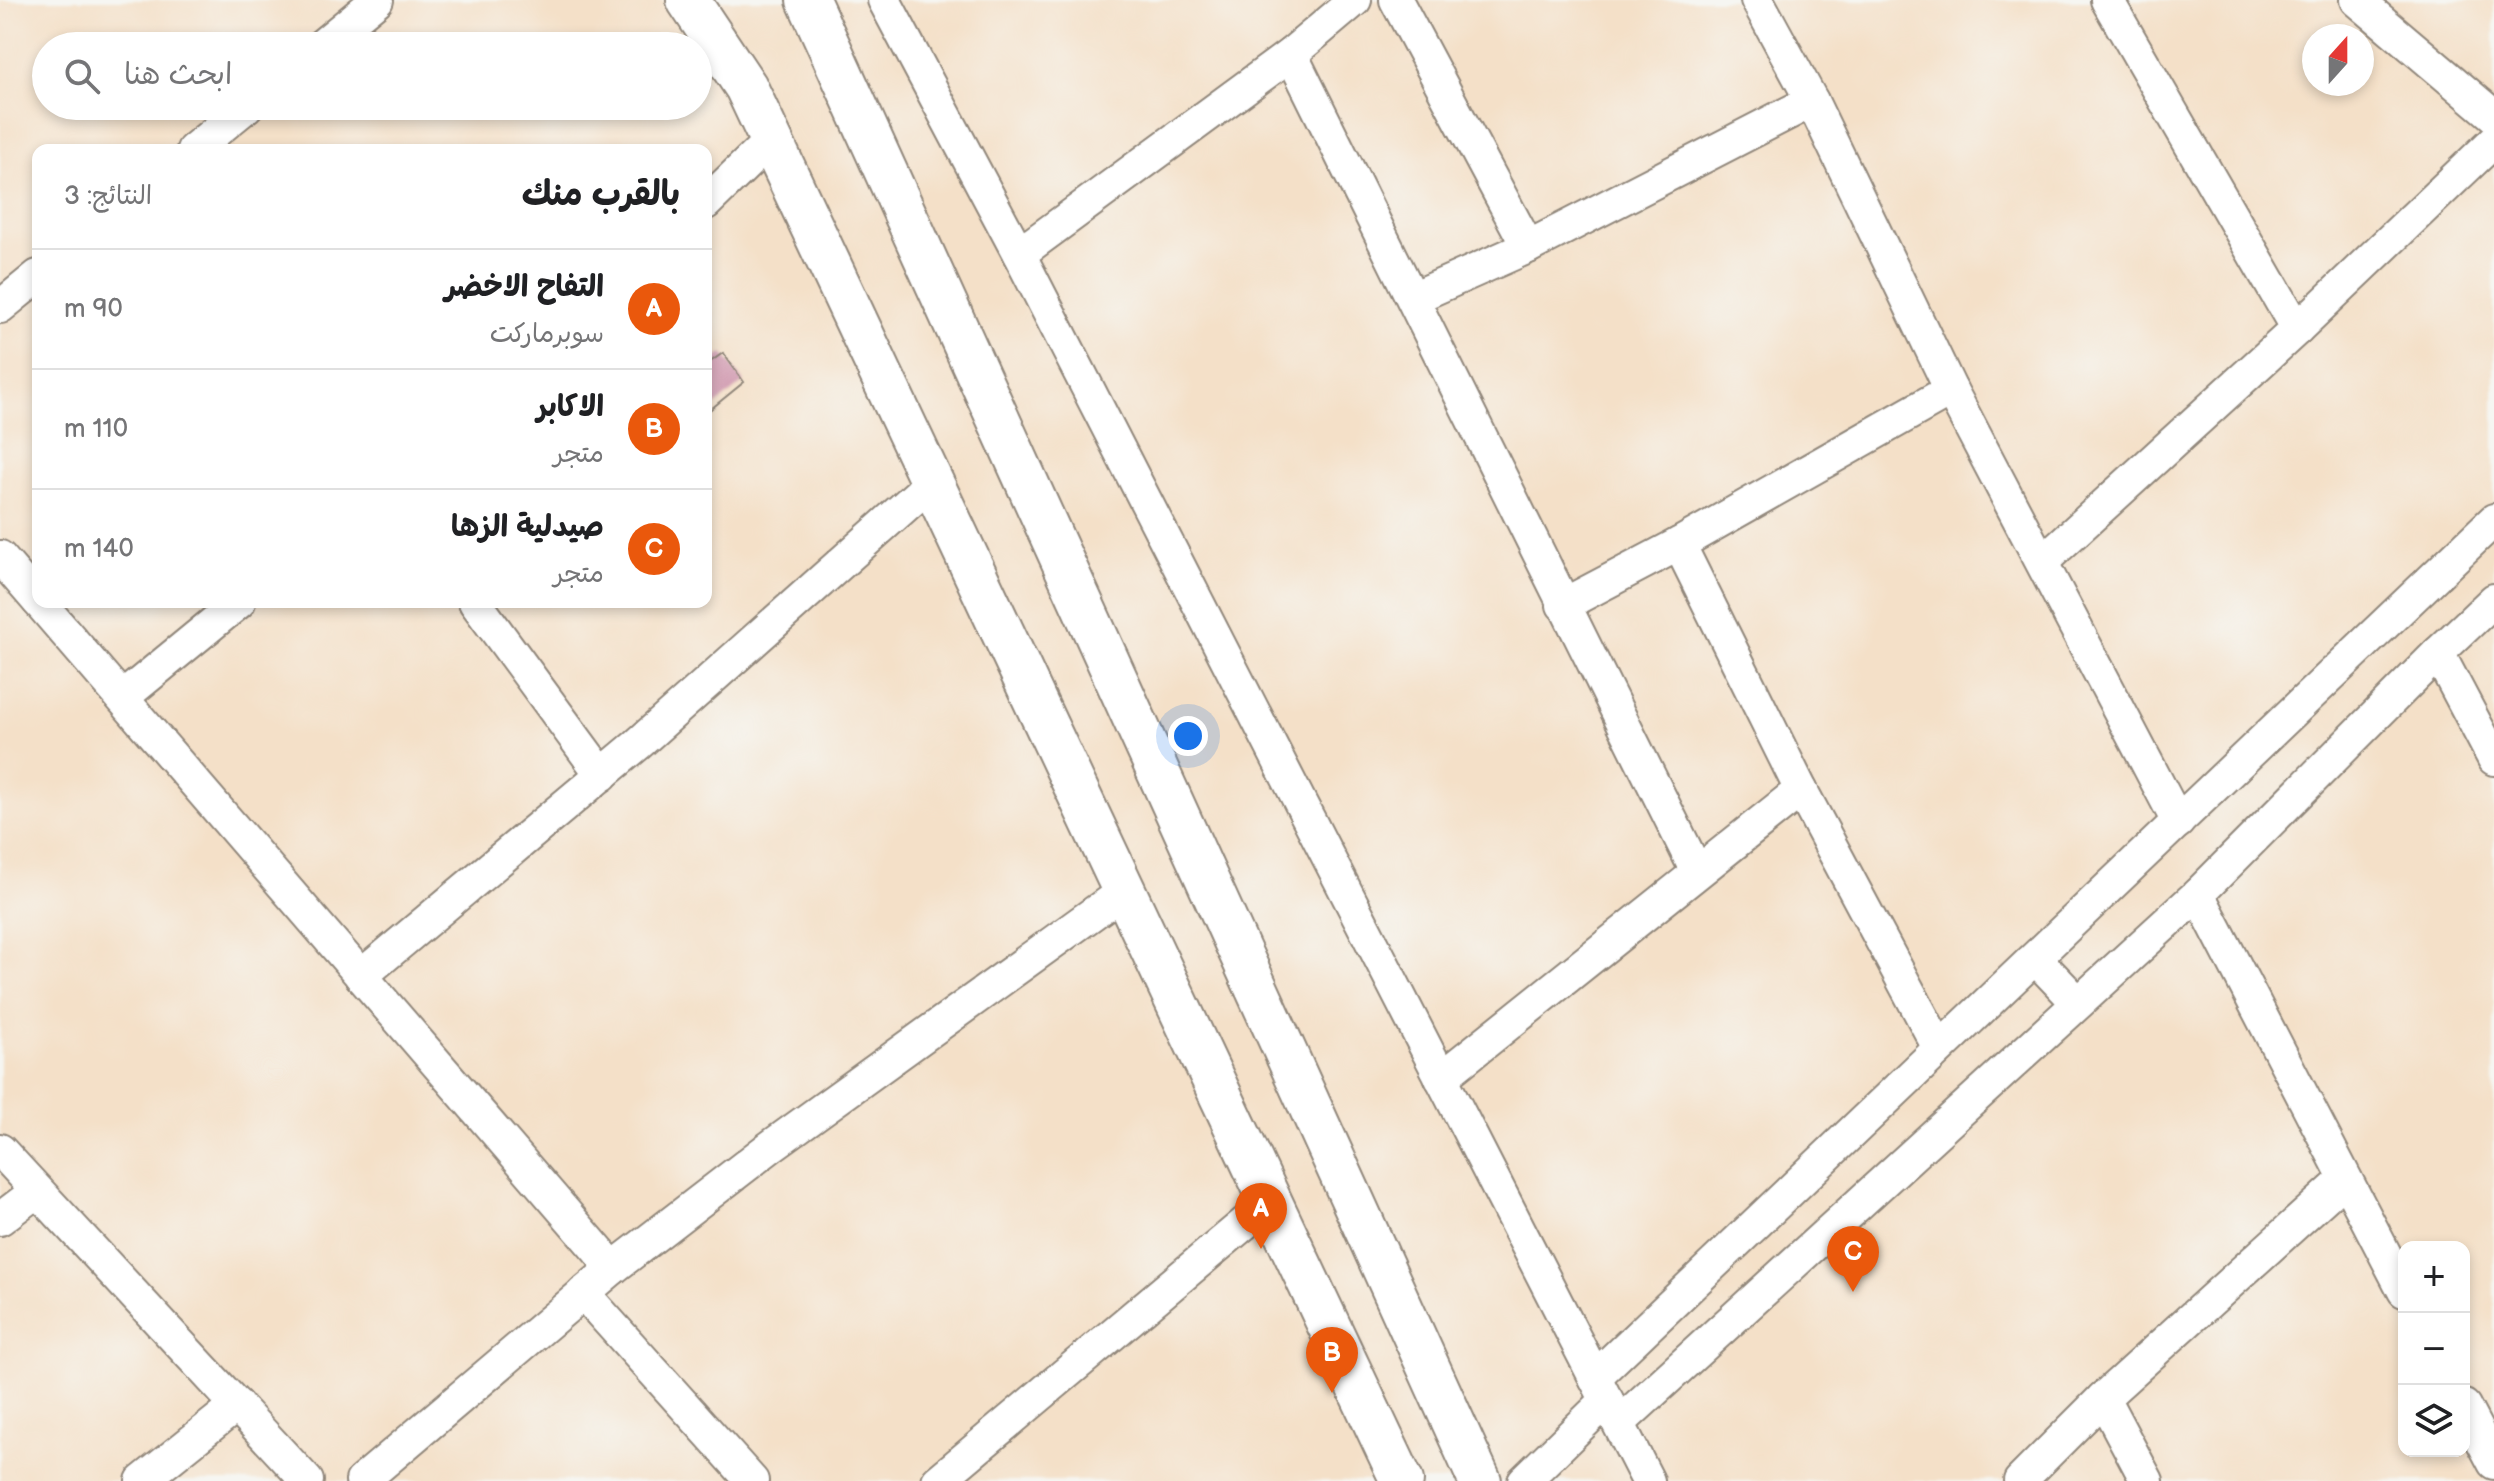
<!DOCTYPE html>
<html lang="ar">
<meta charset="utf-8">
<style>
body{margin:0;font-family:"Balsamiq Sans","Playpen Sans Arabic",sans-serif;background:#f2f2f2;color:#202124;direction:rtl}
.controls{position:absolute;right:24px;bottom:24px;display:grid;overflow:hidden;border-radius:16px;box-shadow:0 4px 12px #0003}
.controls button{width:72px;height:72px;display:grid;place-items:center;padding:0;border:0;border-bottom:2px solid #e0e0e0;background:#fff;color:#202124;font:40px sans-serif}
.compass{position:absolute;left:2302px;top:24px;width:72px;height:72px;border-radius:50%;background:#fff;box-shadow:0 4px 12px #0003;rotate:21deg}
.you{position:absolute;left:1188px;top:736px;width:28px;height:28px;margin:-20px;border:6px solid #fff;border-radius:50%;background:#1a73e8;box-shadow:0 0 0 12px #1a73e833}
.badge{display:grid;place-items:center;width:52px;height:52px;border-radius:50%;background:#ea580c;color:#fff;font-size:26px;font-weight:700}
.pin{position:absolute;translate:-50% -66px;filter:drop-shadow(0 2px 4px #0008)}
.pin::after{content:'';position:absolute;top:42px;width:28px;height:24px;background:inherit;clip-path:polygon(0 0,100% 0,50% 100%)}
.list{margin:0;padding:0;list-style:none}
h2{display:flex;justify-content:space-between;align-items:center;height:104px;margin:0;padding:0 32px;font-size:34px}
h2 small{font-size:26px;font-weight:400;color:#757577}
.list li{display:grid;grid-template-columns:52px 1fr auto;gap:24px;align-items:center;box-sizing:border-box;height:120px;padding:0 32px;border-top:2px solid #e0e0e0}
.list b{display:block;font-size:30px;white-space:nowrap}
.list p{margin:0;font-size:26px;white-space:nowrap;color:#757577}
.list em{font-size:26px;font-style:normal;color:#757577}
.icon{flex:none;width:44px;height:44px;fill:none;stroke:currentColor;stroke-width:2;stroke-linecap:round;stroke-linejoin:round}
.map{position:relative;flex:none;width:2494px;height:1481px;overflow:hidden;direction:ltr}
.search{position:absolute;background:#fff;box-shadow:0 4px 12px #0003;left:32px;top:32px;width:680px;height:88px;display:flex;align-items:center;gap:20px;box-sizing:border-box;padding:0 28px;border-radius:44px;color:#757577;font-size:30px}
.panel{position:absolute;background:#fff;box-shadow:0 4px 12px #0003;left:32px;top:144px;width:680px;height:464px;border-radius:16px;direction:rtl}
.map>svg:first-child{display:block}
.building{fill:#d098af}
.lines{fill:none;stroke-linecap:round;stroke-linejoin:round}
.minor-casing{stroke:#90867a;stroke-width:36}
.tertiary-casing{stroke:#90867a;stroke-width:46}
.minor{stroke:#fff;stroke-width:32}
.tertiary{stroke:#fff;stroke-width:42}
</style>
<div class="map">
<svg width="2494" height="1481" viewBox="0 0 2494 1481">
<rect width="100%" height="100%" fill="#f6f6f2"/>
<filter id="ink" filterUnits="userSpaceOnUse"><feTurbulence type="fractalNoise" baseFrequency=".0125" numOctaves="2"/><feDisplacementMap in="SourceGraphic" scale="16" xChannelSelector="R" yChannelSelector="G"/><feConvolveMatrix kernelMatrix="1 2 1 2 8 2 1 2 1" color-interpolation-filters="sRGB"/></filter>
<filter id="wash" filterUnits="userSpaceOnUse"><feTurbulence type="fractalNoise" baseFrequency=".006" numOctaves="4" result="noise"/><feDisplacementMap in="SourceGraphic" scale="32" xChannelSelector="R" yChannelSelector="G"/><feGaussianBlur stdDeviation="1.8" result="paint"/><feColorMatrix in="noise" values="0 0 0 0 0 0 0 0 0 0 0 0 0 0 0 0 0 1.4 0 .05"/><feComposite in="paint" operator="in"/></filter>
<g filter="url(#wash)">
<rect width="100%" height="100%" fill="#f4e0c8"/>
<g id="blocks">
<!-- building -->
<path class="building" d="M 723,353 L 744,382 L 706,413 L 706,365 Z"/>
</g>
</g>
<g filter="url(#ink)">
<use href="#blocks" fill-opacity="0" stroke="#90867a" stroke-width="2"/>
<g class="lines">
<defs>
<g id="minor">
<path d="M 884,0 L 1019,254 L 1648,1481"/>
<path d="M 1396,0 L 1528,247"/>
<path d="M 1757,0 L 1812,101 L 1951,390 L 2178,822"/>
<path d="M 2107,0 L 2297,329"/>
<path d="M 2357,0 L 2494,116"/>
<path d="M 321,46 L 377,0"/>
<path d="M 1291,54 L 1697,872"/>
<path d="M 193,150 L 247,106"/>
<path d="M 706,203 L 771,140"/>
<path d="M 1019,254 L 1291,54 L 1355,0"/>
<path d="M 1413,298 L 1528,247 L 1812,101"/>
<path d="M 0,307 L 38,276"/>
<path d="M 1679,544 L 1801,790 L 1939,1048"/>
<path d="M 0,557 L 38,601"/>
<path d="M 2043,561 L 2297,329 L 2494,141"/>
<path d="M 39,602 L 613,1268"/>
<path d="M 475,602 L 602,775"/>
<path d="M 1563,605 L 1679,544 L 1951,390"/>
<path d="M 2438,653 L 2494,759"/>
<path d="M 122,698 L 239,602"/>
<path d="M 2198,894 L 2404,1291"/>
<path d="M 2035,958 L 2078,1003"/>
<path d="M 361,976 L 637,745 L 931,483"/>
<path d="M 1441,1078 L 1801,790"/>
<path d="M 0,1150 L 307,1481"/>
<path d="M 0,1219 L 37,1191"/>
<path d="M 583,1293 L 752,1481"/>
<path d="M 1595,1377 L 2494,520"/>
<path d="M 2103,1398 L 2147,1481"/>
<path d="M 2464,1406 L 2494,1463"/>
<path d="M 1619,1423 L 2198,894 L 2438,653 L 2494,600"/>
<path d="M 142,1481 L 237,1405"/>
<path d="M 362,1481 L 613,1268 L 770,1147 L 1124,891"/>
<path d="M 938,1481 L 1270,1202"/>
<path d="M 1524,1481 L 1607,1400"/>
<path d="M 2020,1481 L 2103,1398 L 2345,1179"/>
</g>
<g id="tertiary">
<path d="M 688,0 L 746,87 L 1402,1481"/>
<path d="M 808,0 L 1480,1481"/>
</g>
</defs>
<!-- minor casing -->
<use href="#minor" class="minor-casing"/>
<!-- tertiary casing -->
<use href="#tertiary" class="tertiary-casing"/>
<!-- minor -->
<use href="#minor" class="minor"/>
<!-- tertiary -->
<use href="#tertiary" class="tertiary"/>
</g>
</g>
</svg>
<div class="controls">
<button>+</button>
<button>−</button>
<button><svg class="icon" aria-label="layers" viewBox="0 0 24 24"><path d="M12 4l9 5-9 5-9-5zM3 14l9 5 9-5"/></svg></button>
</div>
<svg class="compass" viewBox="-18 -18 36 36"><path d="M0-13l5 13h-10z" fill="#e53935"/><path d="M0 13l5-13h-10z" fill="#757577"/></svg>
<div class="you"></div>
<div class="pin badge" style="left:1261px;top:1249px">A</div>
<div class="pin badge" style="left:1332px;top:1393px">B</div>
<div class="pin badge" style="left:1853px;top:1292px">C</div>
<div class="search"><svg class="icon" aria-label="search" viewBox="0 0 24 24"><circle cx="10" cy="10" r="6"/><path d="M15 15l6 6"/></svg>ابحث هنا</div>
<section class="panel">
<h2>بالقرب منك<small>النتائج: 3</small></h2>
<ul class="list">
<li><span class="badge">A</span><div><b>التفاح الاخضر</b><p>سوبرماركت</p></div><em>90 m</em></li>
<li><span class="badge">B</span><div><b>الاكابر</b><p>متجر</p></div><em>110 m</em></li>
<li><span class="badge">C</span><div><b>صيدلية الزها</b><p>متجر</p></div><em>140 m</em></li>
</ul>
</section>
</div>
